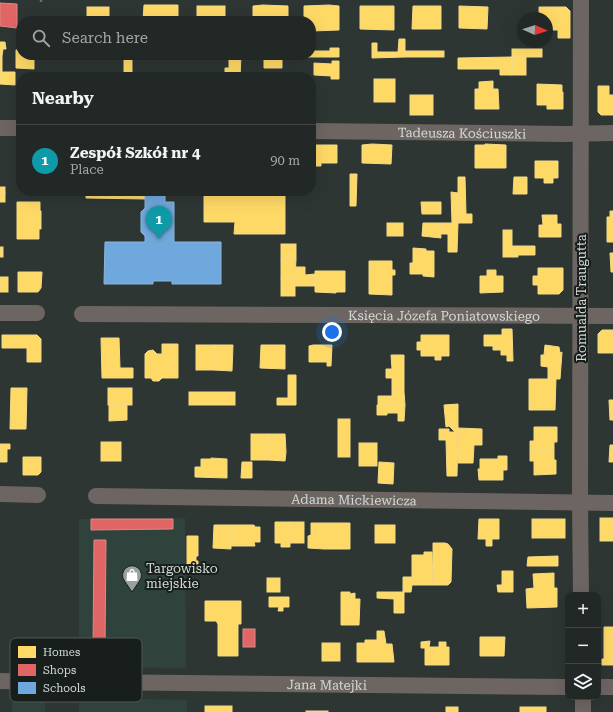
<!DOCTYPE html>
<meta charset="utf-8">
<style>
body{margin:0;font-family:"Roboto Serif",serif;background:#2e3432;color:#f1f3f6}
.controls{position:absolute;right:12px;bottom:12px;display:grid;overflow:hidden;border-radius:8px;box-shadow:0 4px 16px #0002}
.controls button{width:36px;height:36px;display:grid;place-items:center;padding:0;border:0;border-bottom:1px solid #3f4443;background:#222826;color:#f1f3f6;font:20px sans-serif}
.compass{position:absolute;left:517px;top:12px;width:36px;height:36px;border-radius:50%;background:#222826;box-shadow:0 4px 16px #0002;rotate:93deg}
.you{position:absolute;left:332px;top:332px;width:14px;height:14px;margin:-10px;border:3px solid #fff;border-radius:50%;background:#1a73e8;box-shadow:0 0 0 6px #1a73e833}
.badge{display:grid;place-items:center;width:26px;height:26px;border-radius:50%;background:#bca0f2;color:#fff;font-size:13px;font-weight:700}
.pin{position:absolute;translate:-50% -33px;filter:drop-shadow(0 1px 2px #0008)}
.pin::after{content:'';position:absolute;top:21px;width:14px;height:12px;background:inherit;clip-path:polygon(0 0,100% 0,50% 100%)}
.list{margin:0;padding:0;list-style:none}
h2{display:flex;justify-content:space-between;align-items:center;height:52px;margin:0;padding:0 16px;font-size:17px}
h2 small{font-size:13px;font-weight:400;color:#a2a6a7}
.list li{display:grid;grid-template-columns:26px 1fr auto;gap:12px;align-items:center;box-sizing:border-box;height:72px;padding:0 16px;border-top:1px solid #3f4443}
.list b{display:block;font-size:15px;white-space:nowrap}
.list p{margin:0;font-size:13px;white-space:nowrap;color:#a2a6a7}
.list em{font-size:13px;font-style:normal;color:#a2a6a7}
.icon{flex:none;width:22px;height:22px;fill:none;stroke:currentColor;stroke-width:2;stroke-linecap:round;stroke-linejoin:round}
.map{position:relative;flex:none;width:613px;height:712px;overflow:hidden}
.search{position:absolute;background:#222826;box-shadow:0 4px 16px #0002;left:16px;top:16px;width:300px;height:44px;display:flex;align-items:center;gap:10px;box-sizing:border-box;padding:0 14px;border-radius:16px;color:#a2a6a7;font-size:15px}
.panel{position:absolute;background:#222826;box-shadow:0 4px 16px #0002;left:16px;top:72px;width:300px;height:124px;border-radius:16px}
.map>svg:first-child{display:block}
.built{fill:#2f433c}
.homes{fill:#ffd966;stroke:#f2da88}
.shops{fill:#e06666;stroke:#dc8988}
.schools{fill:#6fa8dc;stroke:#8db7da}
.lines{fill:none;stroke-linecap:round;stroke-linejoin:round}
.path{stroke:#6f6c69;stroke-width:2.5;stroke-dasharray:3 3;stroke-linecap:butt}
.minor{stroke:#6d6561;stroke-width:16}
.labels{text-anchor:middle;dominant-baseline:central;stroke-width:4;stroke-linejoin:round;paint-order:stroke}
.street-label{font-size:13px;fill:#d2dbd7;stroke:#181e1c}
.poi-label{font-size:13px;fill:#d2dbd7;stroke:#181e1c;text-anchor:start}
.key{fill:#181e1c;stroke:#505754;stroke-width:1}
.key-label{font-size:11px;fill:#d2dbd7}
</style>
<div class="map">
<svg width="613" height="712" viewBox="0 0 613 712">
<rect width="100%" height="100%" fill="#2e3633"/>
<!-- built -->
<g class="built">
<path d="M 185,518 L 186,668 L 82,667 L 79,664 L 79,519 Z"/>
<path d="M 17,697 L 42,697 L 45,700 L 45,712 L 12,712 L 12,701 Z"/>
<path d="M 79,698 L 187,700 L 187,712 L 79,712 Z"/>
</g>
<!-- homes -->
<g class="homes">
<path d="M 144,5 L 178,5 L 178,21 L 143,21 Z"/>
<path d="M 263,5 L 288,6 L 288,21 L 253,21 L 253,6 Z"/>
<path d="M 329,5 L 339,6 L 339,30 L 312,31 L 311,21 L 304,21 L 304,6 Z"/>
<rect x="197" y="6" width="28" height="15"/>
<path d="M 360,6 L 394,6 L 394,30 L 360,29 Z"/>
<path d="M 413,6 L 441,6 L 441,29 L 412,29 Z"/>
<path d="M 459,6 L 488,7 L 487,29 L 459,28 Z"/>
<rect x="87" y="7" width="22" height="14"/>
<path d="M 539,7 L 566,7 L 570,11 L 570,38 L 558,38 L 558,30 L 547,30 L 547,18 L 539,18 Z"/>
<path d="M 399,39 L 405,39 L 405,57 L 372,58 L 372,43 L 377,43 L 377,52 L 398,52 Z"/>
<path d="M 0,42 L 5,42 L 6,49 L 3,49 L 2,56 L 2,72 L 0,72 Z"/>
<path d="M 330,48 L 339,48 L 339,57 L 295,57 L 295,55 L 311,55 L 311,51 L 330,51 Z"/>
<rect x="512" y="49" width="30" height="8"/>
<path d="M 16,50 L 21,50 L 21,55 L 34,55 L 34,69 L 16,68 Z"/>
<rect x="405" y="51" width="39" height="6"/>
<rect x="150" y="55" width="37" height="1"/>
<path d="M 261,55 L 295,55 L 295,57 L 261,56 Z"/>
<path d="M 229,56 L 241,56 L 240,77 L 229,77 L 229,73 L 225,73 L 225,68 L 229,68 Z"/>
<path d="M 264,56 L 282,57 L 282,68 L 264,68 Z"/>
<rect x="124" y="57" width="8" height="16"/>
<rect x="512" y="57" width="14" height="18"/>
<path d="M 512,57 L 512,75 L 500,75 L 500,69 L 458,69 L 458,58 Z"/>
<path d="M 332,61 L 339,61 L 339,79 L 331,79 L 331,76 L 314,75 L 314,63 L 332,64 Z"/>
<path d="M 0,72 L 15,72 L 15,85 L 0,84 Z"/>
<rect x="374" y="79" width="21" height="23"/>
<path d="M 493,81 L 493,89 L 498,89 L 499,109 L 475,109 L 475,89 L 479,89 L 479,82 Z"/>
<path d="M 537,84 L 562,85 L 562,92 L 563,92 L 563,109 L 547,109 L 547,105 L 537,105 Z"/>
<path d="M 598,86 L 609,86 L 609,95 L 613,95 L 613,115 L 601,115 L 598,112 Z"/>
<rect x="410" y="95" width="23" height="20"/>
<path d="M 372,144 L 392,145 L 391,164 L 362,163 L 362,145 Z"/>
<path d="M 485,144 L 506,145 L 506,168 L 475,168 L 475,145 L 485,145 Z"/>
<path d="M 311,145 L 337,145 L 337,163 L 321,163 L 321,166 L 315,166 L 315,163 L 311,163 Z"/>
<rect x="18" y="149" width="3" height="33"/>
<path d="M 535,161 L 558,161 L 558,178 L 553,178 L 553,183 L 544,183 L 544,178 L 535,178 Z"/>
<path d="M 350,174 L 357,174 L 356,206 L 350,206 Z"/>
<path d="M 458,177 L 465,177 L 466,214 L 472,214 L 472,223 L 458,223 Z"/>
<path d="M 514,177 L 527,177 L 527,194 L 513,194 Z"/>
<rect x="0" y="187" width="5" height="6"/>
<path d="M 86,191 L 165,191 L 165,194 L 145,193 L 145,199 L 86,198 Z"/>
<path d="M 204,191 L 285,191 L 285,234 L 234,234 L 235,222 L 204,222 Z"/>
<path d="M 451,192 L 458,193 L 458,223 L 452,223 Z"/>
<rect x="0" y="193" width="5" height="9"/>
<path d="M 17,202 L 40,202 L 40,211 L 41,211 L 41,229 L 39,229 L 39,239 L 17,239 Z"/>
<path d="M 421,202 L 441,202 L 441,214 L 422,214 Z"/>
<path d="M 610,211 L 613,211 L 613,242 L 607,242 L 607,217 L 610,217 Z"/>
<path d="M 542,215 L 557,215 L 557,224 L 561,224 L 561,237 L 539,237 L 539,225 L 543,225 Z"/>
<rect x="387" y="223" width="16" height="13"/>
<path d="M 423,223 L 440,223 L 441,238 L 422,236 Z"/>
<path d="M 440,223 L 458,223 L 457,252 L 448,252 L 448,234 L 440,234 Z"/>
<rect x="503" y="230" width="9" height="27"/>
<rect x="281" y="244" width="15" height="15"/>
<path d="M 512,246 L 535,246 L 535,255 L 518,255 L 518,257 L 512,257 Z"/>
<rect x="0" y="247" width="3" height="10"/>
<path d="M 413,248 L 426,249 L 426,251 L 434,251 L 434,277 L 423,276 L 423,274 L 410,274 L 410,263 L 413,263 Z"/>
<path d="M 610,253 L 613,253 L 613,272 L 611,272 Z"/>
<path d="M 281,259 L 296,259 L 295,279 L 281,279 Z"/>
<path d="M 369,261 L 392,261 L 392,270 L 395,270 L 395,275 L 392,275 L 392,295 L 369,294 Z"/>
<path d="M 296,267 L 305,267 L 305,275 L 315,274 L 315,286 L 295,286 Z"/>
<path d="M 538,268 L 563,268 L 563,290 L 559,294 L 538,294 L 538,285 L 533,285 L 533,276 L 538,276 Z"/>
<path d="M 487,270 L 496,270 L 496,276 L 503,276 L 503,292 L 480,293 L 480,276 L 487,276 Z"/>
<path d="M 315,271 L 345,271 L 345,292 L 336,292 L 336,293 L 315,292 Z"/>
<path d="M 18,272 L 42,272 L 41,288 L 38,292 L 18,292 Z"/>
<rect x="0" y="277" width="8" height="15"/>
<rect x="281" y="279" width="14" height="17"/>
<path d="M 502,329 L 512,329 L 513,361 L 507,361 L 507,355 L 501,355 L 501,350 L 493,350 L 493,346 L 484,346 L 484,335 L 502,335 Z"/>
<path d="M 602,330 L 613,330 L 613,353 L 598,353 L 598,334 Z"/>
<path d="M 2,335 L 37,335 L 41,339 L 41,362 L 27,362 L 27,348 L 2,348 Z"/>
<path d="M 421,335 L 449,335 L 449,356 L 441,356 L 441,360 L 435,360 L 435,356 L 421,356 L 421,350 L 417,350 L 417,342 L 421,342 Z"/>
<path d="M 101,338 L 119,338 L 120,368 L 133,368 L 133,378 L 102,378 Z"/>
<path d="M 162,344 L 178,344 L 178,378 L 162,378 L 159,381 L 153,381 L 151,378 L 145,378 L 145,354 L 148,351 L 153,350 L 157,354 L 162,354 Z"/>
<rect x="196" y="345" width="18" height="25"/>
<path d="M 214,345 L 233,345 L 232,371 L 214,370 Z"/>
<path d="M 261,345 L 285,345 L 285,369 L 260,368 Z"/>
<path d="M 313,345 L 332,345 L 331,366 L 327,366 L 327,362 L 309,362 L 309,346 Z"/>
<path d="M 545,345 L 559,347 L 560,353 L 562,352 L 560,379 L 548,379 L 548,367 L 541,366 L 541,355 L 544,355 Z"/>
<path d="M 391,355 L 404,355 L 404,392 L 392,392 L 392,378 L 386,378 L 386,369 L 392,369 Z"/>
<path d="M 288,375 L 296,375 L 296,405 L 277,405 L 277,398 L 288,398 Z"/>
<path d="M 529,379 L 556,379 L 555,410 L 529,410 Z"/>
<path d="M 11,388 L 27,388 L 26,429 L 10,429 Z"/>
<rect x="108" y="388" width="24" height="17"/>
<rect x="189" y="392" width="46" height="13"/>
<path d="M 392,392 L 404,392 L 405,405 L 378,405 L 378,396 L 392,396 Z"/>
<path d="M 609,400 L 613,400 L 613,420 L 610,420 Z"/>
<path d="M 458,404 L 458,432 L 455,432 L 449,426 L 446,427 L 444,405 Z"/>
<path d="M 109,405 L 127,405 L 127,420 L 109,421 Z"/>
<path d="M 377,405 L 405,405 L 404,421 L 398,421 L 398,413 L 387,413 L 387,415 L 377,415 Z"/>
<rect x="338" y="419" width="12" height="38"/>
<path d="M 534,427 L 557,427 L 557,442 L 554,442 L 554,451 L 530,451 L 530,441 L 534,441 Z"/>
<path d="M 458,428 L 482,429 L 482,445 L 474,445 L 473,463 L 458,463 Z"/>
<path d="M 439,429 L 449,429 L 449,432 L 458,432 L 457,476 L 447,476 L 446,440 L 439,440 Z"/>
<rect x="251" y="434" width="17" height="26"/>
<path d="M 268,434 L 285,434 L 286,452 L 285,461 L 268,460 Z"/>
<rect x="101" y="442" width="20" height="19"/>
<rect x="359" y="443" width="18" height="23"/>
<path d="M 0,444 L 10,444 L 10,449 L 7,449 L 7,462 L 0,462 Z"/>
<path d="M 610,445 L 613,445 L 613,462 L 609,462 Z"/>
<path d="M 530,451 L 554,451 L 554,460 L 556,460 L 556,474 L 534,475 L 534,461 L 530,461 Z"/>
<path d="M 498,456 L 507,456 L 507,470 L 503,470 L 503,480 L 479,480 L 478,469 L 480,469 L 480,459 L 498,459 Z"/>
<path d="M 23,457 L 41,457 L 41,472 L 38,475 L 23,475 Z"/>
<path d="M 211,458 L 227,459 L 227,478 L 195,477 L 195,467 L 201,467 L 201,459 L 211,459 Z"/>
<path d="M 242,462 L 252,462 L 252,478 L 241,478 Z"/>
<path d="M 379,462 L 394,463 L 393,484 L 378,483 Z"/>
<rect x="600" y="518" width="13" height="23"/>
<path d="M 479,519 L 499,519 L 499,539 L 492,539 L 492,546 L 486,546 L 486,539 L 478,539 Z"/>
<rect x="532" y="519" width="33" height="19"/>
<path d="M 275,522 L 290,522 L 290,547 L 281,547 L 281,543 L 275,543 Z"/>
<rect x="290" y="522" width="14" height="21"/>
<path d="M 311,523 L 323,523 L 324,549 L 308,548 L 308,536 L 311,535 Z"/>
<path d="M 323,523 L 350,523 L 350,549 L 324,549 Z"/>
<path d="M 214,525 L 231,525 L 231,549 L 213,548 Z"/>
<path d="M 231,525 L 254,525 L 255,527 L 260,527 L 260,542 L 254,542 L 255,546 L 231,546 Z"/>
<rect x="375" y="525" width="20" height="18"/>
<path d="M 187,536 L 198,536 L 198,556 L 196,556 L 196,561 L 198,561 L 198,569 L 187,569 Z"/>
<path d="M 433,543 L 445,543 L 448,544 L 452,549 L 451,582 L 448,585 L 433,585 Z"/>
<path d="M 424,552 L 432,552 L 433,585 L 412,585 L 411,592 L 403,592 L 403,577 L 412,577 L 412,555 L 424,555 Z"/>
<path d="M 558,556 L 558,566 L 527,566 L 528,557 Z"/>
<path d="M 502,571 L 513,571 L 513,592 L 498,592 L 497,585 L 502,585 Z"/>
<path d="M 554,573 L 554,588 L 557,588 L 557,607 L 527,608 L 526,589 L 534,588 L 533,574 Z"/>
<rect x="267" y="578" width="13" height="14"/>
<path d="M 341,592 L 350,592 L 349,625 L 341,625 Z"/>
<path d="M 377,592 L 404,592 L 404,613 L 394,613 L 394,599 L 377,598 Z"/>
<path d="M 355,593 L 355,599 L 360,599 L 359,625 L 349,625 L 350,594 Z"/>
<path d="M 269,597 L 289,597 L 289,607 L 283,607 L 283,611 L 278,611 L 279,607 L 269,607 Z"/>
<path d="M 205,601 L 241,601 L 241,624 L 238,624 L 238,656 L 218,656 L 218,624 L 216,621 L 205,621 Z"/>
<path d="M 604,627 L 613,627 L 613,665 L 602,665 L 602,659 L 604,659 Z"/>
<path d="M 377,631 L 384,631 L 386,644 L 392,644 L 394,662 L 377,662 Z"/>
<path d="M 480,637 L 505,637 L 504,656 L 480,656 Z"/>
<path d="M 365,640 L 377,640 L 377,662 L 357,662 L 357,643 L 365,643 Z"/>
<path d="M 430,641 L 429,647 L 439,647 L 439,642 L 446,642 L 446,647 L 449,647 L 449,665 L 425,665 L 425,648 L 421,648 L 421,642 Z"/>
<rect x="322" y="643" width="18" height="18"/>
<rect x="205" y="706" width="27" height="6"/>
<rect x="446" y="707" width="12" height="5"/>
<rect x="520" y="707" width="26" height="5"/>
<rect x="306" y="711" width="22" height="1"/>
</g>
<!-- shops -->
<g class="shops">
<path d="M 0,3 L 17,4 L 17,28 L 0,26 Z"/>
<path d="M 91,519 L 173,519 L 173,529 L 91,530 Z"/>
<path d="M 94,540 L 106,540 L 105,648 L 93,648 Z"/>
<rect x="243" y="629" width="12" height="18"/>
</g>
<!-- schools -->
<path class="schools" d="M 145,193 L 165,194 L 165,202 L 174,202 L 174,242 L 221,242 L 221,284 L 172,284 L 172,281 L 153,281 L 153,284 L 104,284 L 105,242 L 145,242 L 145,236 L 141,232 L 141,212 L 145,208 Z"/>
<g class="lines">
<!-- path -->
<path class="path" d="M 41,2 L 41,0"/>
<!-- minor -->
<g class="minor">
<path d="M 581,0 L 580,502 L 581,595"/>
<path d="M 0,128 L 21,128"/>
<path id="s1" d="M 311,131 L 563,134 L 613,133"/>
<path d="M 0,313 L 37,313"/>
<path id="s2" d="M 82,314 L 613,316"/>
<path d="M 0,494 L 38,495"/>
<path id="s3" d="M 96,496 L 613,503"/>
<path d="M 0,681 L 42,682"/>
<path id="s4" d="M 86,682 L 568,687"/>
<path d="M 598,687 L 613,687"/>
<path d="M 583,712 L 583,697"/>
</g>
</g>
<!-- icons -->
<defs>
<symbol id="shop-pin" viewBox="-11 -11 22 30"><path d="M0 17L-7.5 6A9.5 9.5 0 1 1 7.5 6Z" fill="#99a19e" stroke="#181e1c"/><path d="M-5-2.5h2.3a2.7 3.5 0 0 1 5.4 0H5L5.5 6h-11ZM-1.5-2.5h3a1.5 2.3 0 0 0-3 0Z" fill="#fff"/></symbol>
</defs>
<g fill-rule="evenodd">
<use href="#shop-pin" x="121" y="564" width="22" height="30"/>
</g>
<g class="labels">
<!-- street labels -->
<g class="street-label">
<text stroke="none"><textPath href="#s1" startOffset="151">Tadeusza Kościuszki</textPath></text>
<text transform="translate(581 298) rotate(-90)">Romualda Traugutta</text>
<text stroke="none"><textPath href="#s2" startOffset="362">Księcia Józefa Poniatowskiego</textPath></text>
<text stroke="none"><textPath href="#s3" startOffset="258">Adama Mickiewicza</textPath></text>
<text stroke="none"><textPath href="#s4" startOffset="241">Jana Matejki</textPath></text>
</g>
<!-- poi labels -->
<g class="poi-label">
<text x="146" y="568">Targowisko<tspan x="146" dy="15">miejskie</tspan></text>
</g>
</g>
<!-- legend -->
<rect x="10" y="638" width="132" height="64" rx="6" class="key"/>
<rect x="18" y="646" width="18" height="12" fill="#ffd966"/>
<rect x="18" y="664" width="18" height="12" fill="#e06666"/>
<rect x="18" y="682" width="18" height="12" fill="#6fa8dc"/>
<g class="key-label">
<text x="43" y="656">Homes</text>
<text x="43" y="674">Shops</text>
<text x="43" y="692">Schools</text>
</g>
</svg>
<div class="controls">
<button>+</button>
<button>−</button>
<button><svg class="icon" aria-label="layers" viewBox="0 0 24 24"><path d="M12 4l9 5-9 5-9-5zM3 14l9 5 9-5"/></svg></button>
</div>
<svg class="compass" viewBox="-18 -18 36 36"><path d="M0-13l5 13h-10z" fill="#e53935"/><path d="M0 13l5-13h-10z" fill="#a2a6a7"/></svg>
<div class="you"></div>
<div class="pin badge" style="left:159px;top:239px;background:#0f9aa8">1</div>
<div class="search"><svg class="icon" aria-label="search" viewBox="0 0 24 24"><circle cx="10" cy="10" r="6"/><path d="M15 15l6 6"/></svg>Search here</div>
<section class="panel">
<h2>Nearby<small></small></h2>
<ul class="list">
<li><span class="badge" style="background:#0f9aa8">1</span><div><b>Zespół Szkół nr 4</b><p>Place</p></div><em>90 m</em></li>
</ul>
</section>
</div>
